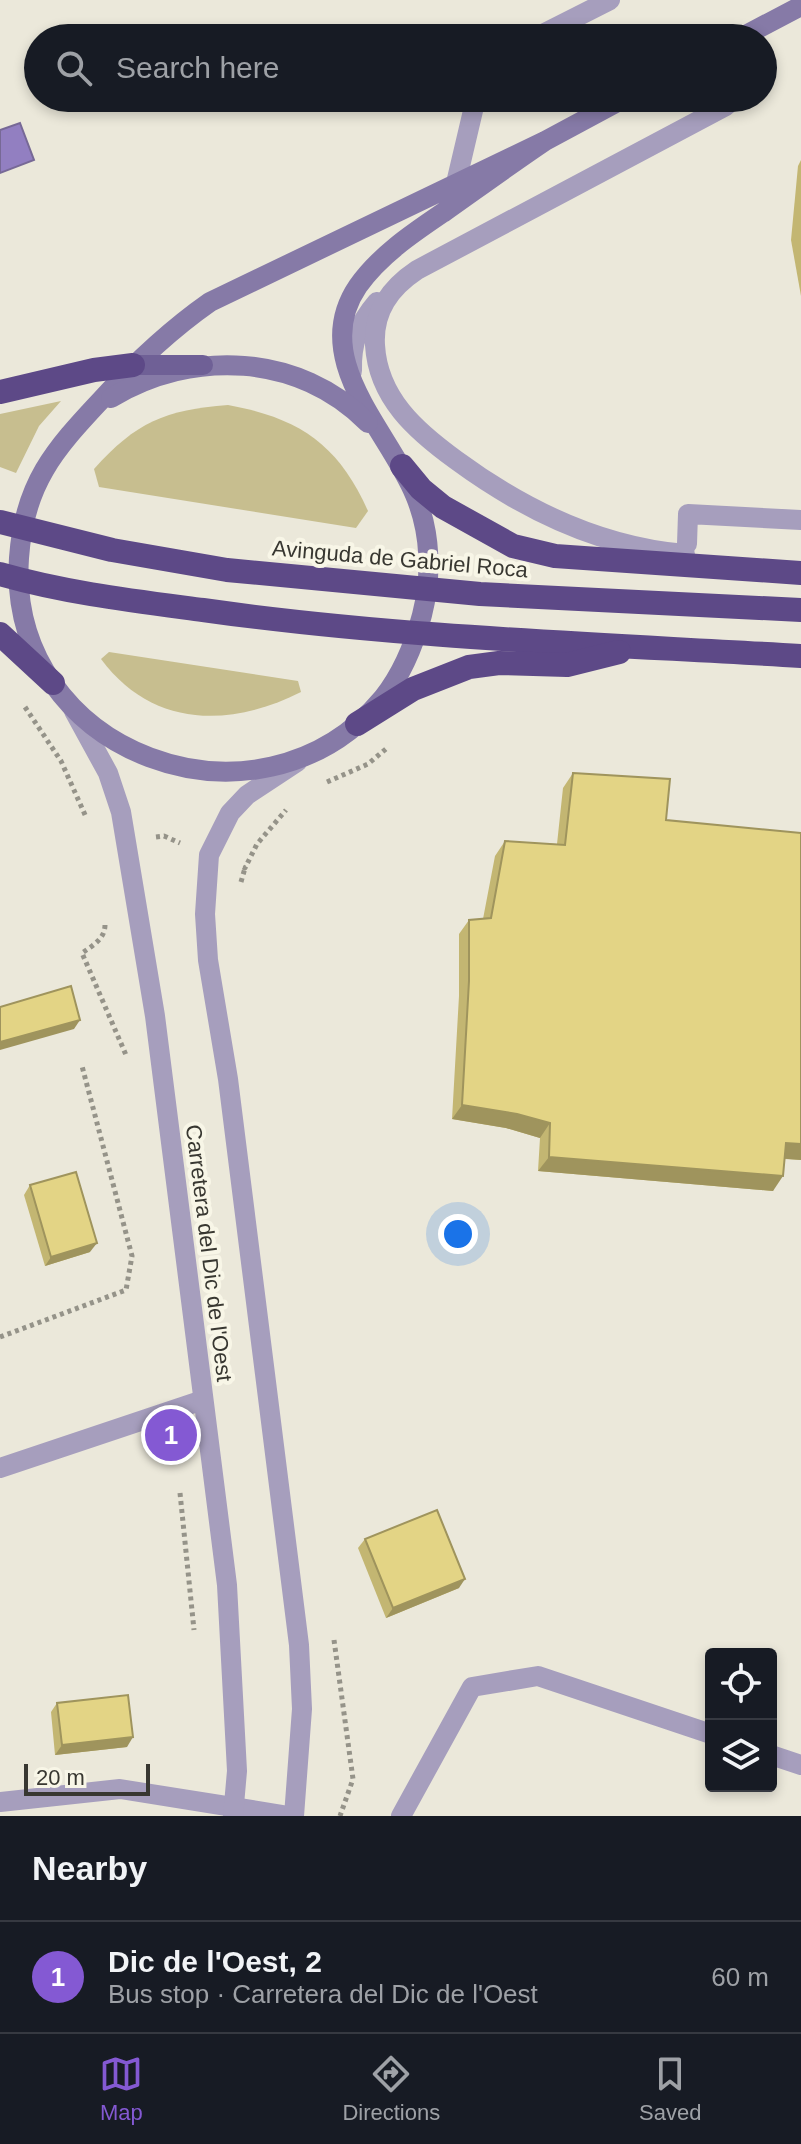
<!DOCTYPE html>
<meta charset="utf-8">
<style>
body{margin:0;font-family:Arial,sans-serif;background:#20242c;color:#f1f3f6}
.controls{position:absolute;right:24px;bottom:24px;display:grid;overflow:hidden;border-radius:8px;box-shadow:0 4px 12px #0003}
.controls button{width:72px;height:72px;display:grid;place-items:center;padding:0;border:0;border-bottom:2px solid #363941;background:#171b24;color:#f1f3f6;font:40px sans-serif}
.scale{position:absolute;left:24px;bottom:20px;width:126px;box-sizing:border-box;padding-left:8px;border:4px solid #383731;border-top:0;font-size:22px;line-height:28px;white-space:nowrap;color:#383731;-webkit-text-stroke:6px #f8f6e7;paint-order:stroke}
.you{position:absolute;left:458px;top:1234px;width:28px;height:28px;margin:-20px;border:6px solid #fff;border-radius:50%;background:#1a73e8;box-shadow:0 0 0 12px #1a73e833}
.badge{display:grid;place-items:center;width:52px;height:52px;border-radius:50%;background:#8459d3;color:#fff;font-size:26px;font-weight:700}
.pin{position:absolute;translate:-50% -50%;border:4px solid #fff;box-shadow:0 2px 8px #0006}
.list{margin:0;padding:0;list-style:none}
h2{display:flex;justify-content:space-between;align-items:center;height:104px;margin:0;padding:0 32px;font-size:34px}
h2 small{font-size:26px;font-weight:400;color:#9ea1a6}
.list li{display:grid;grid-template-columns:52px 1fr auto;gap:24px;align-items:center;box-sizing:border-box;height:112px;padding:0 32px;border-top:2px solid #363941}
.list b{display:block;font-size:30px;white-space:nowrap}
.list p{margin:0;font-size:26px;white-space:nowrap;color:#9ea1a6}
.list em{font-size:26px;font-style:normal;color:#9ea1a6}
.icon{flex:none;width:44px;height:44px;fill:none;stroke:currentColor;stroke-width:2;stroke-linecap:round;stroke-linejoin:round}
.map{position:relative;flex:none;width:801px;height:1816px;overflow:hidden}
.search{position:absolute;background:#171b24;box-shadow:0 4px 12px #0003;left:24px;right:24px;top:24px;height:88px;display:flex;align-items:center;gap:20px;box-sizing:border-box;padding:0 28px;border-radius:44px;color:#9ea1a6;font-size:30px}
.sheet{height:216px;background:#171b24}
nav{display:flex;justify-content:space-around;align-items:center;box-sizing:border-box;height:112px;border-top:2px solid #363941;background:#171b24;font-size:22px;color:#9ea1a6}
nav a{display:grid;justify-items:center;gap:4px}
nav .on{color:#8459d3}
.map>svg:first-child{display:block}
.green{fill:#c7be8f}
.water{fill:#927fc1;stroke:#776996;stroke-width:2}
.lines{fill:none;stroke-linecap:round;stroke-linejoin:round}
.path{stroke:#959389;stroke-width:5;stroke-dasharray:4 4;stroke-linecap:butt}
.lane{stroke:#a69ebd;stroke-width:20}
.street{stroke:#a69ebd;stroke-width:20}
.secondary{stroke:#867aa7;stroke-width:20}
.primary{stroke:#6f6096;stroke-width:20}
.highway{stroke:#5d4987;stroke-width:24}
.wall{fill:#c3b672}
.shaded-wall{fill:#9f945d}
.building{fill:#e3d485;stroke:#9f945d;stroke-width:2}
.labels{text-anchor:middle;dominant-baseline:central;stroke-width:8;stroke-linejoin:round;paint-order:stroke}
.street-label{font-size:22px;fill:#383731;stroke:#f8f6e7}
</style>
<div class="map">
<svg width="801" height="1816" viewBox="0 0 801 1816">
<rect width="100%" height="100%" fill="#ebe8da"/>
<!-- green -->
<g class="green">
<path d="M 61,401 L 39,426 L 16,473 L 0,467 L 0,414 Z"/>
<path d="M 228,405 C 299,418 338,444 368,511 L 356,528 L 99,487 L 94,469 C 136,422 165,410 228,405 Z"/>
<path d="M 109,652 L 298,681 L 301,692 C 230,728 152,728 101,659 Z"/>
</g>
<!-- water -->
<path class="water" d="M 20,123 L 34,160 L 0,173 L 0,130 Z"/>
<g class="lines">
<!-- path -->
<g class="path">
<path d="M 25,707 L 61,761 L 86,817"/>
<path d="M 327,782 L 368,764 L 387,748"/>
<path d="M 156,837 L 164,836 L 180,843"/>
<path d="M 243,867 L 245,868 L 257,844 L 286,810"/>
<path d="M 241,882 L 245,868"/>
<path d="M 105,925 C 105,939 92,946 82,953 L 126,1055"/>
<path d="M 0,1337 L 126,1290 L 132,1256 L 82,1066"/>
<path d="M 180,1493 L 194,1630"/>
<path d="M 334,1640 L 353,1779 L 340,1816"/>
</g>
<!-- lane -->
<g class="lane">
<path d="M 352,371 C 351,343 359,323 377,302"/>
<path d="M 685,554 C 601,547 524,510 456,460 C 416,431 378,398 375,345 C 373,311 390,288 417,270 L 726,106"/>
<path d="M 0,1468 L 203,1400"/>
<path d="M 0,1802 L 120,1789 L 289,1816"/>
</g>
<!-- street -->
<g class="street">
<path d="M 535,38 L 610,0"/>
<path d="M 456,183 L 476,98"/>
<path d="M 687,544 L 688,514 L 801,520"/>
<path d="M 74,711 L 108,773 L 121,812 L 155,1016 L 227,1585 L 237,1771 L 233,1816"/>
<path d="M 771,1755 L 801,1765"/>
<path d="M 294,1816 L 302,1709 L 299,1645 L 228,1079 L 208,960 L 205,914 L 209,855 L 230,813 L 247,795 L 297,762"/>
<path d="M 401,1816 L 472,1687 L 538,1676 L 711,1734"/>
</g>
<!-- secondary -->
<g class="secondary">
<path d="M 740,38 L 801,6"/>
<path d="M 545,141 C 511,164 478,188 444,212 C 413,233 380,255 358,286 C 308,359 389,431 415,495 C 431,533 432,576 422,615 C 414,645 402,674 383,698 C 259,847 6,754 19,558 C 24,484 54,450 102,399 C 135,363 170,330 210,302 L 545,141 L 625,98"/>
<path d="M 111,398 C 192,349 299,353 368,423"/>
</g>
<!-- primary -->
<path class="primary" d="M 133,365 L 203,365"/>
<!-- highway -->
<g class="highway">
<path d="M 0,392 L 94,370 L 133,365"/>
<path d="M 402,466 L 421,489 L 443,507 L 513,546 L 555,556 L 801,573"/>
<path d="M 0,522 L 112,550 L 227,570 L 480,594 L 801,610"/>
<path d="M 0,574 C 66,593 135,601 203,610 C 401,638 601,644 801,656"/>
<path d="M 0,634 L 53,683"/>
<path d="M 357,724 L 413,689 L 469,667 L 499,663 L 567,665 L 619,652"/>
</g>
</g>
<!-- wall -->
<g class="wall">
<path d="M 801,160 L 801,296 L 791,240 L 798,166 Z"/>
<path d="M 573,773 L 666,820 L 801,833 L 801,1160 L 785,1159 L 773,1191 L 538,1171 L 540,1138 L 506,1128 L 452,1119 L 459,996 L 459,934 L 469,920 L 483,919 L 495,856 L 505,841 L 557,844 L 563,788 Z"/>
<path d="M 30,1185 L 90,1252 L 45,1266 L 24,1195 Z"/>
<path d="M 365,1539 L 459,1588 L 386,1618 L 358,1548 Z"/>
<path d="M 57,1703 L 127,1747 L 55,1755 L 51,1712 Z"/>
</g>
<!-- shaded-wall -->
<g class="shaded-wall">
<path d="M 80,1020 L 74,1029 L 0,1050 L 0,1042 Z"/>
<path d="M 462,1105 L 517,1114 L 550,1123 L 540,1138 L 506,1128 L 452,1119 Z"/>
<path d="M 786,1143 L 801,1144 L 801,1160 L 776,1158 Z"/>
<path d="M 549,1157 L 783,1176 L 773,1191 L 538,1171 Z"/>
<path d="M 97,1243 L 90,1252 L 45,1266 L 51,1257 Z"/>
<path d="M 465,1579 L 459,1588 L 386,1618 L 393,1608 Z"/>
<path d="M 133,1737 L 127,1747 L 55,1755 L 62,1745 Z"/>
</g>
<!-- building -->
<g class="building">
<path d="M 573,773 L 670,779 L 666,820 L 801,833 L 801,1144 L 786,1143 L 783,1176 L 549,1157 L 550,1123 L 517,1114 L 462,1105 L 469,981 L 469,920 L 491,918 L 505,841 L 565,845 Z"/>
<path d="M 71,986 L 80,1020 L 0,1042 L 0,1007 Z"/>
<path d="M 76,1172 L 97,1243 L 51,1257 L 30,1185 Z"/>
<path d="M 437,1510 L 465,1579 L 393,1608 L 365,1539 Z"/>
<path d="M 128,1695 L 133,1737 L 62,1745 L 57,1703 Z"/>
</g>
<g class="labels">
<!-- street labels -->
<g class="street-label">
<text transform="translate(400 559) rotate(5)">Avinguda de Gabriel Roca</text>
<text transform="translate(209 1253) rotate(83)">Carretera del Dic de l'Oest</text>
</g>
</g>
</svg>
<div class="controls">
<button><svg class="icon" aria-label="locate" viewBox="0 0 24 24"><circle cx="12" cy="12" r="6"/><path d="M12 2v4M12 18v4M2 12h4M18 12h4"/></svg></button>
<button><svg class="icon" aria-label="layers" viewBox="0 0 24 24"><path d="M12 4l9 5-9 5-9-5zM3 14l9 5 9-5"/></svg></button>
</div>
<div class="scale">20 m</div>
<div class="you"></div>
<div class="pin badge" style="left:171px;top:1435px">1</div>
<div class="search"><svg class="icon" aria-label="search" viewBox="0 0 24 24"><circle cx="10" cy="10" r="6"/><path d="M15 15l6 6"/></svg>Search here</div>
</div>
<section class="sheet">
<h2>Nearby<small></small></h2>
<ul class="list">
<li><span class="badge">1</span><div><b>Dic de l'Oest, 2</b><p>Bus stop · Carretera del Dic de l'Oest</p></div><em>60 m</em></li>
</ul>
</section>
<nav>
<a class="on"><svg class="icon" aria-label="map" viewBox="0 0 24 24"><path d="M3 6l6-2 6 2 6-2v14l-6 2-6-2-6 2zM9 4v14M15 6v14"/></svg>Map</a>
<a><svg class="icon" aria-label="directions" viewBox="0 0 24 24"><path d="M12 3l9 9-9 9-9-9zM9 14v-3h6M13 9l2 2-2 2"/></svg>Directions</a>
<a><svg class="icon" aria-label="saved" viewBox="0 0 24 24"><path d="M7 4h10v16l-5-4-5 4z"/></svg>Saved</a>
</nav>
